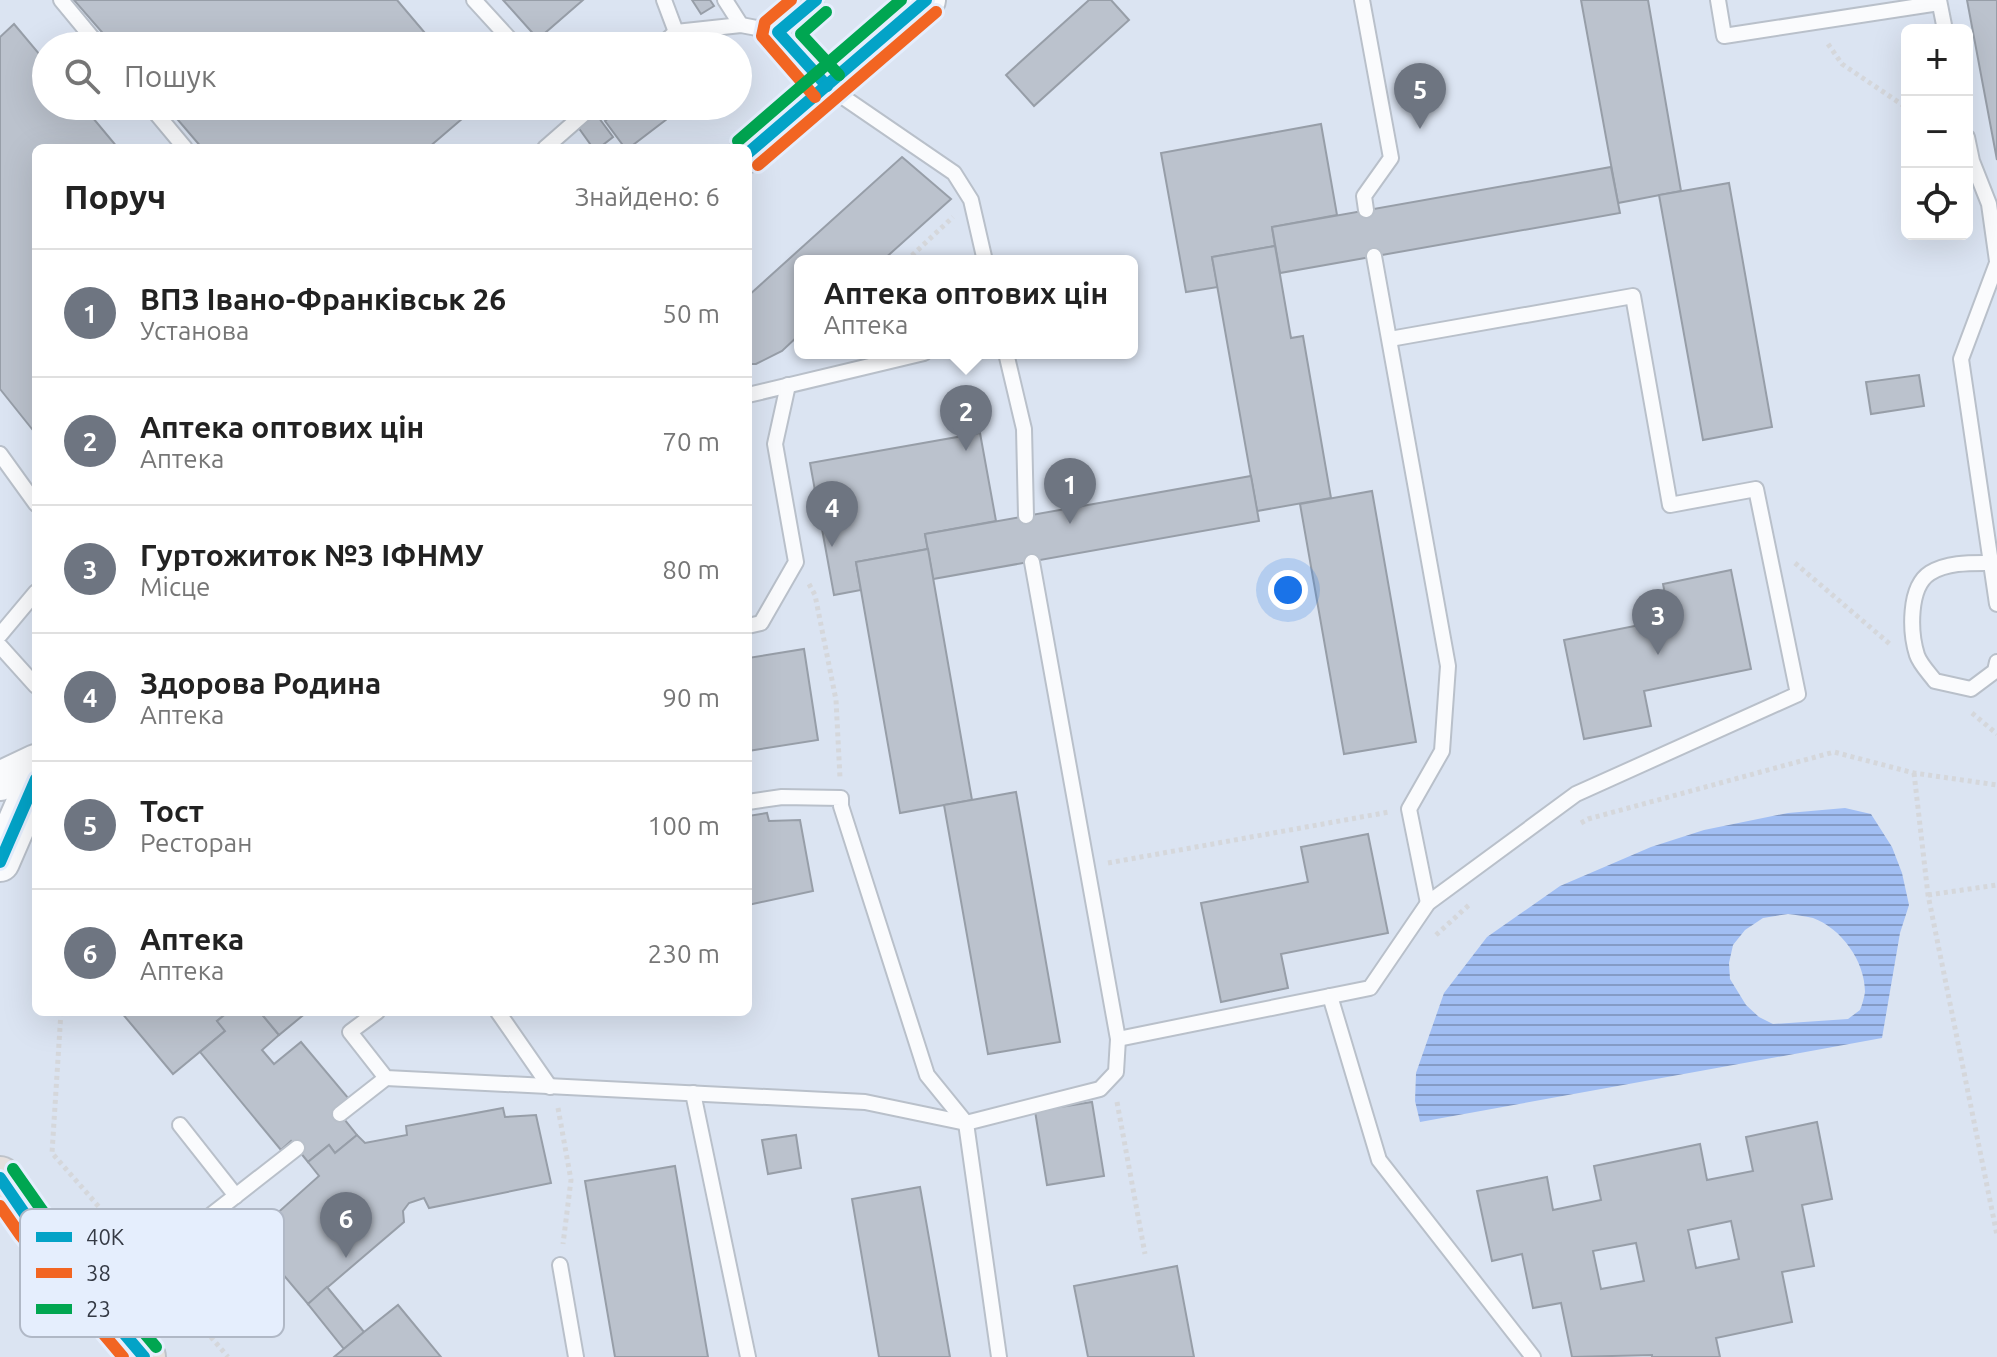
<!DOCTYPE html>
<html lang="uk">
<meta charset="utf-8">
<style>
body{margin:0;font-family:Ubuntu,sans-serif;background:#f2f2f2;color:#222}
.controls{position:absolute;right:24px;top:24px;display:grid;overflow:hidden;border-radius:12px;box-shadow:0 8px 32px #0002}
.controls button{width:72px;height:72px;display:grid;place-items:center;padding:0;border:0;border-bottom:2px solid #e0e0e0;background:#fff;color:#222;font:40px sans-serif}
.you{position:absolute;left:1288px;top:590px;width:28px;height:28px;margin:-20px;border:6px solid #fff;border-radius:50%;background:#1a73e8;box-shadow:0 0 0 12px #1a73e833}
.badge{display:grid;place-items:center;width:52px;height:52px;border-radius:50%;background:#6e7581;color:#fff;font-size:26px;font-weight:700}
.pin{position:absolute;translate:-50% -66px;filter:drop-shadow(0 2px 4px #0008)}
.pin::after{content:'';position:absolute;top:42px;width:28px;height:24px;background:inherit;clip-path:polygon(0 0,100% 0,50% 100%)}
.popup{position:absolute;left:794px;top:255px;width:344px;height:104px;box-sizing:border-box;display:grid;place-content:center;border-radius:12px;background:#fff;filter:drop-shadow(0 2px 6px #0005);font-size:26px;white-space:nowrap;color:#767676}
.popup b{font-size:30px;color:#222}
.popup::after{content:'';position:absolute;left:50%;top:100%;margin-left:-16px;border:16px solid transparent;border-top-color:#fff}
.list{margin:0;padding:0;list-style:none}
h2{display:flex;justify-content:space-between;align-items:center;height:104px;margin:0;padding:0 32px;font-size:34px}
h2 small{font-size:26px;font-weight:400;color:#767676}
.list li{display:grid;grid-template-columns:52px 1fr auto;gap:24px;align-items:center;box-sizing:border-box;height:128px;padding:0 32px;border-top:2px solid #e0e0e0}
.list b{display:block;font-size:30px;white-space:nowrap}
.list p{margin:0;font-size:26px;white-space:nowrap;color:#767676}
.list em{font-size:26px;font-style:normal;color:#767676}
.icon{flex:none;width:44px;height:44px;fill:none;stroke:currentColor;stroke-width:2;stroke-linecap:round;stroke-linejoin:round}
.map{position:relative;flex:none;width:1997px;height:1357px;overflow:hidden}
.search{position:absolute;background:#fff;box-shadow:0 8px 32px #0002;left:32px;top:32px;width:720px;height:88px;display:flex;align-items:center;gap:20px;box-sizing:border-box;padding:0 28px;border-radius:44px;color:#767676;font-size:30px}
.panel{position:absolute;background:#fff;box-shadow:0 8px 32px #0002;left:32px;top:144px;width:720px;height:872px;border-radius:12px}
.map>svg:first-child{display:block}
.water{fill:url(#water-rules);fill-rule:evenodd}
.building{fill:#bbc2cd;stroke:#979ea8;stroke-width:2;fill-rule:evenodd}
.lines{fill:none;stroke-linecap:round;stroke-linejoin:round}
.service-casing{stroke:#b9c0ca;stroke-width:18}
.secondary-casing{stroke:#b9c0ca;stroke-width:42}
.primary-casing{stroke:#bec3ca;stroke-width:46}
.path{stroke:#d5d7db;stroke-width:5;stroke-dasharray:4 4;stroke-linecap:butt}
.service{stroke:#fafbfd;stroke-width:14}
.secondary{stroke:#fafbfd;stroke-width:38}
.primary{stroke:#e6e0de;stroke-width:42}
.bus-1-casing{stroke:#e5eefd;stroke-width:18}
.bus-2-casing{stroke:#e5eefd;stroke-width:18}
.bus-3-casing{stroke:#e5eefd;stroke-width:18}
.bus-1{stroke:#03a3c7;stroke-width:12}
.bus-2{stroke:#f26522;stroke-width:12}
.bus-3{stroke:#00a651;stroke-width:12}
.key{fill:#e5eefd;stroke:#b0b8c6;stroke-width:2}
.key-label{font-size:22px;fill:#343944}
</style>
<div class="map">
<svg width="1997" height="1357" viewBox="0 0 1997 1357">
<defs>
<pattern id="water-rules" width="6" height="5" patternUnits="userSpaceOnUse" patternTransform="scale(2)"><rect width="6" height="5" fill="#a1bef3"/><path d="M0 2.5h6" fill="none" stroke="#849bc6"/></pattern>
</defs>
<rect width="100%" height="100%" fill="#dbe4f2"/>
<!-- water -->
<path class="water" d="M 1845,808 L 1871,814 L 1892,847 L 1902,873 L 1909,905 L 1900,933 L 1882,1038 L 1420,1122 L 1415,1101 L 1416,1073 L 1444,993 L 1487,937 L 1560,886 L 1651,847 L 1704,830 L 1788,813 ZM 1788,914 C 1796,915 1805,916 1813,918 C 1841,928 1865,961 1865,992 C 1864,998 1862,1005 1860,1010 L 1848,1019 L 1773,1024 L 1759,1017 L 1746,1005 L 1730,979 L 1729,963 L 1733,945 L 1745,930 L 1763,918 Z"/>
<!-- building -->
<g class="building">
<path d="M 74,0 L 397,0 L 436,46 L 114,46 Z"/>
<path d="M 503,0 L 583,0 L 538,39 Z"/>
<path d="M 692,0 L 710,0 L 714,6 L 701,14 Z"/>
<path d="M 1089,0 L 1111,0 L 1129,20 L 1034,106 L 1006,75 Z"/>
<path d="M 1581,0 L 1648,0 L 1681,191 L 1618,203 Z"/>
<path d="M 1967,0 L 1997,0 L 1997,160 Z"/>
<path d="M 14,24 L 46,62 L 46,106 L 83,106 L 118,148 L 36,148 L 36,434 L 0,389 L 0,37 Z"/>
<path d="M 166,106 L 477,106 L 428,148 L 202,148 Z"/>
<path d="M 624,106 L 684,106 L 629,148 L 625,148 L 605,121 Z"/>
<path d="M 596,114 L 613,137 L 599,148 L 593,148 L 578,127 Z"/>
<path d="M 1321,124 L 1337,215 L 1272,227 L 1275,246 L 1212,257 L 1218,287 L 1186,292 L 1161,153 Z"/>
<path d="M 902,157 L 951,199 L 882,261 L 800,261 L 800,334 L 782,351 L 756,364 L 748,364 L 748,296 Z"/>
<path d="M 1611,167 L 1620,213 L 1280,273 L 1272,227 Z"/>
<path d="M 1729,183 L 1772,427 L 1703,440 L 1659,195 Z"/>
<path d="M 1275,246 L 1291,338 L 1303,336 L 1331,498 L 1257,511 L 1212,257 Z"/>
<path d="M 1919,375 L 1924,406 L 1871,414 L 1866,382 Z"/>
<path d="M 980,433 L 996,521 L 925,534 L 928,549 L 856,562 L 861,590 L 834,595 L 810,463 Z"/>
<path d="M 1251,476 L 1259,521 L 933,579 L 925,534 Z"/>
<path d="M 1372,491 L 1416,742 L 1344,754 L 1300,504 Z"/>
<path d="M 928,549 L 972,800 L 900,813 L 856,562 Z"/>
<path d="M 1731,570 L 1751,669 L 1644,691 L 1651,726 L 1584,739 L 1564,640 L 1670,619 L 1663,584 Z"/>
<path d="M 804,649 L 818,740 L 748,751 L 748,658 Z"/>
<path d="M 1016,792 L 1060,1042 L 988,1054 L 944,805 Z"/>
<path d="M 767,813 L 769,821 L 800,820 L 813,891 L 748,905 L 748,816 Z"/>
<path d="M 1368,834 L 1388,933 L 1281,954 L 1288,988 L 1221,1002 L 1201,903 L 1308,882 L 1301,847 Z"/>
<path d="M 121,1012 L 228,1012 L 217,1021 L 225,1031 L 173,1074 Z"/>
<path d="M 228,1012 L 260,1012 L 279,1035 L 262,1050 L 274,1064 L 301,1042 L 349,1099 L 336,1109 L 357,1135 L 335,1153 L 329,1145 L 308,1162 L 291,1141 L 281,1150 L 200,1052 L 225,1031 L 217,1021 Z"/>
<path d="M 260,1012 L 307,1012 L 279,1035 Z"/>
<path d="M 1092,1102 L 1104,1176 L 1047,1185 L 1035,1111 Z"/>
<path d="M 503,1108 L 505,1117 L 536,1115 L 551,1183 L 429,1208 L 424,1198 L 409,1203 L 403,1211 L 404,1222 L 308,1304 L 260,1247 L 282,1227 L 273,1217 L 319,1176 L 308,1162 L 329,1145 L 335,1153 L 357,1135 L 365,1143 L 407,1135 L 406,1126 Z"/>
<path d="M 1817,1122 L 1832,1199 L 1802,1205 L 1814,1266 L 1782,1272 L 1792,1322 L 1716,1338 L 1720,1357 L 1652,1357 L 1652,1355 L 1572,1357 L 1561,1303 L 1533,1308 L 1522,1254 L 1492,1261 L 1477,1191 L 1547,1177 L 1553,1210 L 1601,1200 L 1594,1166 L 1700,1144 L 1707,1180 L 1753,1171 L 1746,1137 ZM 1731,1221 L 1739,1259 L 1696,1268 L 1688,1230 ZM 1636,1243 L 1644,1281 L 1601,1289 L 1593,1251 Z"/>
<path d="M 796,1135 L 801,1168 L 768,1174 L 762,1140 Z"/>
<path d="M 675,1166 L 708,1357 L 615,1357 L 585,1181 Z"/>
<path d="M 920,1187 L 950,1357 L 879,1357 L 852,1199 Z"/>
<path d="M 1177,1266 L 1194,1357 L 1088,1357 L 1074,1286 Z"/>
<path d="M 327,1287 L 364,1332 L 344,1349 L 308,1304 Z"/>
<path d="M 398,1305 L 441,1357 L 334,1357 L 364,1332 Z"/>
</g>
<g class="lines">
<defs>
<g id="service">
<path d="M 61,0 L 99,46"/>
<path d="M 474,0 L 516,46"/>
<path d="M 664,0 L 676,32"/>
<path d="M 725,0 L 741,25"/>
<path d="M 1362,0 L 1391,158 L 1364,196 L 1366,210"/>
<path d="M 1718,0 L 1724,36 L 1939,3"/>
<path d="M 1939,0 L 1945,30"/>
<path d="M 778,32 L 816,0"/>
<path d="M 660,46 L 676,32 L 741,25 L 778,32 L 827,86 L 954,173 L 971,200 L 985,261"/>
<path d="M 150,106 L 185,148"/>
<path d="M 1967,137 L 1972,161 L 1989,204 L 1997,261"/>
<path d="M 545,148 L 593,106"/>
<path d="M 1374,256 L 1448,666 L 1442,751 L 1409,809 L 1428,903"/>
<path d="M 1997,263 L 1961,359 L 1997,604"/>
<path d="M 1006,353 L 1024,429 L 1026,516"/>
<path d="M 748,395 L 924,353"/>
<path d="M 0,454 L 36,504"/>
<path d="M 1991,563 C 1971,563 1948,562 1930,573 C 1908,587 1910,633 1917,655 C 1920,664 1929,673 1935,681 L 1971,689 L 1995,671 L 1997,662"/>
<path d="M 748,626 L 761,623 L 796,562 L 775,444 L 788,385"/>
<path d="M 0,635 L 36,592"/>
<path d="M 0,646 L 36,686"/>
<path d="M 748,802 L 782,797 L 841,798 L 841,806 L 927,1075 L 966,1123"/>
<path d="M 1330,996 L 1379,1160 L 1533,1357"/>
<path d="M 377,1012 L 350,1032 L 386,1078 L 865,1102 L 966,1123"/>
<path d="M 498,1012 L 550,1087"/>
<path d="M 1118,1039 L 1370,988 L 1428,903 L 1576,794 L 1798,694 L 1756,489 L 1670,505 L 1633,296 L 1390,339"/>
<path d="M 693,1093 L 748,1357"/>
<path d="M 340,1114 L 386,1078"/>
<path d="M 180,1125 L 236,1196"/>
<path d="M 560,1265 L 576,1357"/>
<path d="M 101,1301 L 297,1148"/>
<path d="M 999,1357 L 966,1123 L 1100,1089 L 1116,1072 L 1118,1039 L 1032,562"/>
</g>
<g id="secondary">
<path d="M 748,153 L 926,0"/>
<path d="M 0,781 L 36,764"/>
<path d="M 0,862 L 36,779"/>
</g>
<path id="primary" d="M 0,1178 L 33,1226 L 144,1357"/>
</defs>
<!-- service casing -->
<use href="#service" class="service-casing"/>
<!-- secondary casing -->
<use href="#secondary" class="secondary-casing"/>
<!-- primary casing -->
<use href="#primary" class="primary-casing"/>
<!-- path -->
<g class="path">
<path d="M 1828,44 L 1842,64 L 1907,108"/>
<path d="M 906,261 L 953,217"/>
<path d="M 1795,563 L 1891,645"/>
<path d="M 809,584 L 815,595 L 836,700 L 840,778"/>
<path d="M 1972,713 L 1997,734"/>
<path d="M 1914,773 L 1928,895 L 1997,1235"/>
<path d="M 1581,823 L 1588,819 L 1834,752 L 1914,773 L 1997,785"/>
<path d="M 1108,863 L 1389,812"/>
<path d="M 1928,895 L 1997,885"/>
<path d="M 1436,935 L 1470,904"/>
<path d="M 61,1012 L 52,1153 L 134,1247"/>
<path d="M 1117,1102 L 1145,1254"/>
<path d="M 558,1108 L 571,1180 L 563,1244"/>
<path d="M 164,1282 L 228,1357"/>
</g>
<!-- service -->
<use href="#service" class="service"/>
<!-- secondary -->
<use href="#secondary" class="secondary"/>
<!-- primary -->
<use href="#primary" class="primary"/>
<defs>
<g id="bus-1">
<path d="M 816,0 L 778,32 L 827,86"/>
<path d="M 748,153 L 926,0"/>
<path d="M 0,862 L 36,779"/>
<path d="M 0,1178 L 33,1226 L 144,1357"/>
</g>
<g id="bus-2">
<path d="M 791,0 L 765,22 L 762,36 L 815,97"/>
<path d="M 758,165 L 936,12"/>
<path d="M 0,1206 L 21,1236 L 123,1357"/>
</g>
<g id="bus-3">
<path d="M 826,12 L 801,34 L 839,75"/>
<path d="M 738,141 L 901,0"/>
<path d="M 13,1169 L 46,1216 L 156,1347"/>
</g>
</defs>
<!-- bus-1 casing -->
<use href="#bus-1" class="bus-1-casing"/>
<!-- bus-2 casing -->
<use href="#bus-2" class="bus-2-casing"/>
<!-- bus-3 casing -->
<use href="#bus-3" class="bus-3-casing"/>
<!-- bus-1 -->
<use href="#bus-1" class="bus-1"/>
<!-- bus-2 -->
<use href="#bus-2" class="bus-2"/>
<!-- bus-3 -->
<use href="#bus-3" class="bus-3"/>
</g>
<!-- legend -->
<rect x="20" y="1209" width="264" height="128" rx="12" class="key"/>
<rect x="36" y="1232" width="36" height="10" fill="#03a3c7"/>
<rect x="36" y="1268" width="36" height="10" fill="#f26522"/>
<rect x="36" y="1304" width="36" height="10" fill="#00a651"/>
<g class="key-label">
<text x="86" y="1245">40К</text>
<text x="86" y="1281">38</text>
<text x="86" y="1317">23</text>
</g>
</svg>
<div class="controls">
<button>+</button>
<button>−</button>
<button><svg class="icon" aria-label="locate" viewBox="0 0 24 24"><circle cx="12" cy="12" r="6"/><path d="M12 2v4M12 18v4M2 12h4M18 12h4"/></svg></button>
</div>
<div class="you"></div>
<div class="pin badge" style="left:1070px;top:524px">1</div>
<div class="pin badge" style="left:966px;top:451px">2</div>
<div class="popup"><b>Аптека оптових цін</b>Аптека</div>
<div class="pin badge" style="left:1658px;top:655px">3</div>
<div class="pin badge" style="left:832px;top:547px">4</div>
<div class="pin badge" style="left:1420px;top:129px">5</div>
<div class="pin badge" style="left:346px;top:1258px">6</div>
<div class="search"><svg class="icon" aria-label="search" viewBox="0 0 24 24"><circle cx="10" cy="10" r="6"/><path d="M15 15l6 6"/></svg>Пошук</div>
<section class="panel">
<h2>Поруч<small>Знайдено: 6</small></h2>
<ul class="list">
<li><span class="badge">1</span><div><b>ВПЗ Івано-Франківськ 26</b><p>Установа</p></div><em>50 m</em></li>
<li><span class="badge">2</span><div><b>Аптека оптових цін</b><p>Аптека</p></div><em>70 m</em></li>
<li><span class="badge">3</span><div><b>Гуртожиток №3 ІФНМУ</b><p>Місце</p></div><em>80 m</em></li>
<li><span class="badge">4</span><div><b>Здорова Родина</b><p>Аптека</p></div><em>90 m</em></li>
<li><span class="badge">5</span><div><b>Тост</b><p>Ресторан</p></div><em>100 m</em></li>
<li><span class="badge">6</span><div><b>Аптека</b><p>Аптека</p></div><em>230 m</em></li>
</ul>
</section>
</div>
